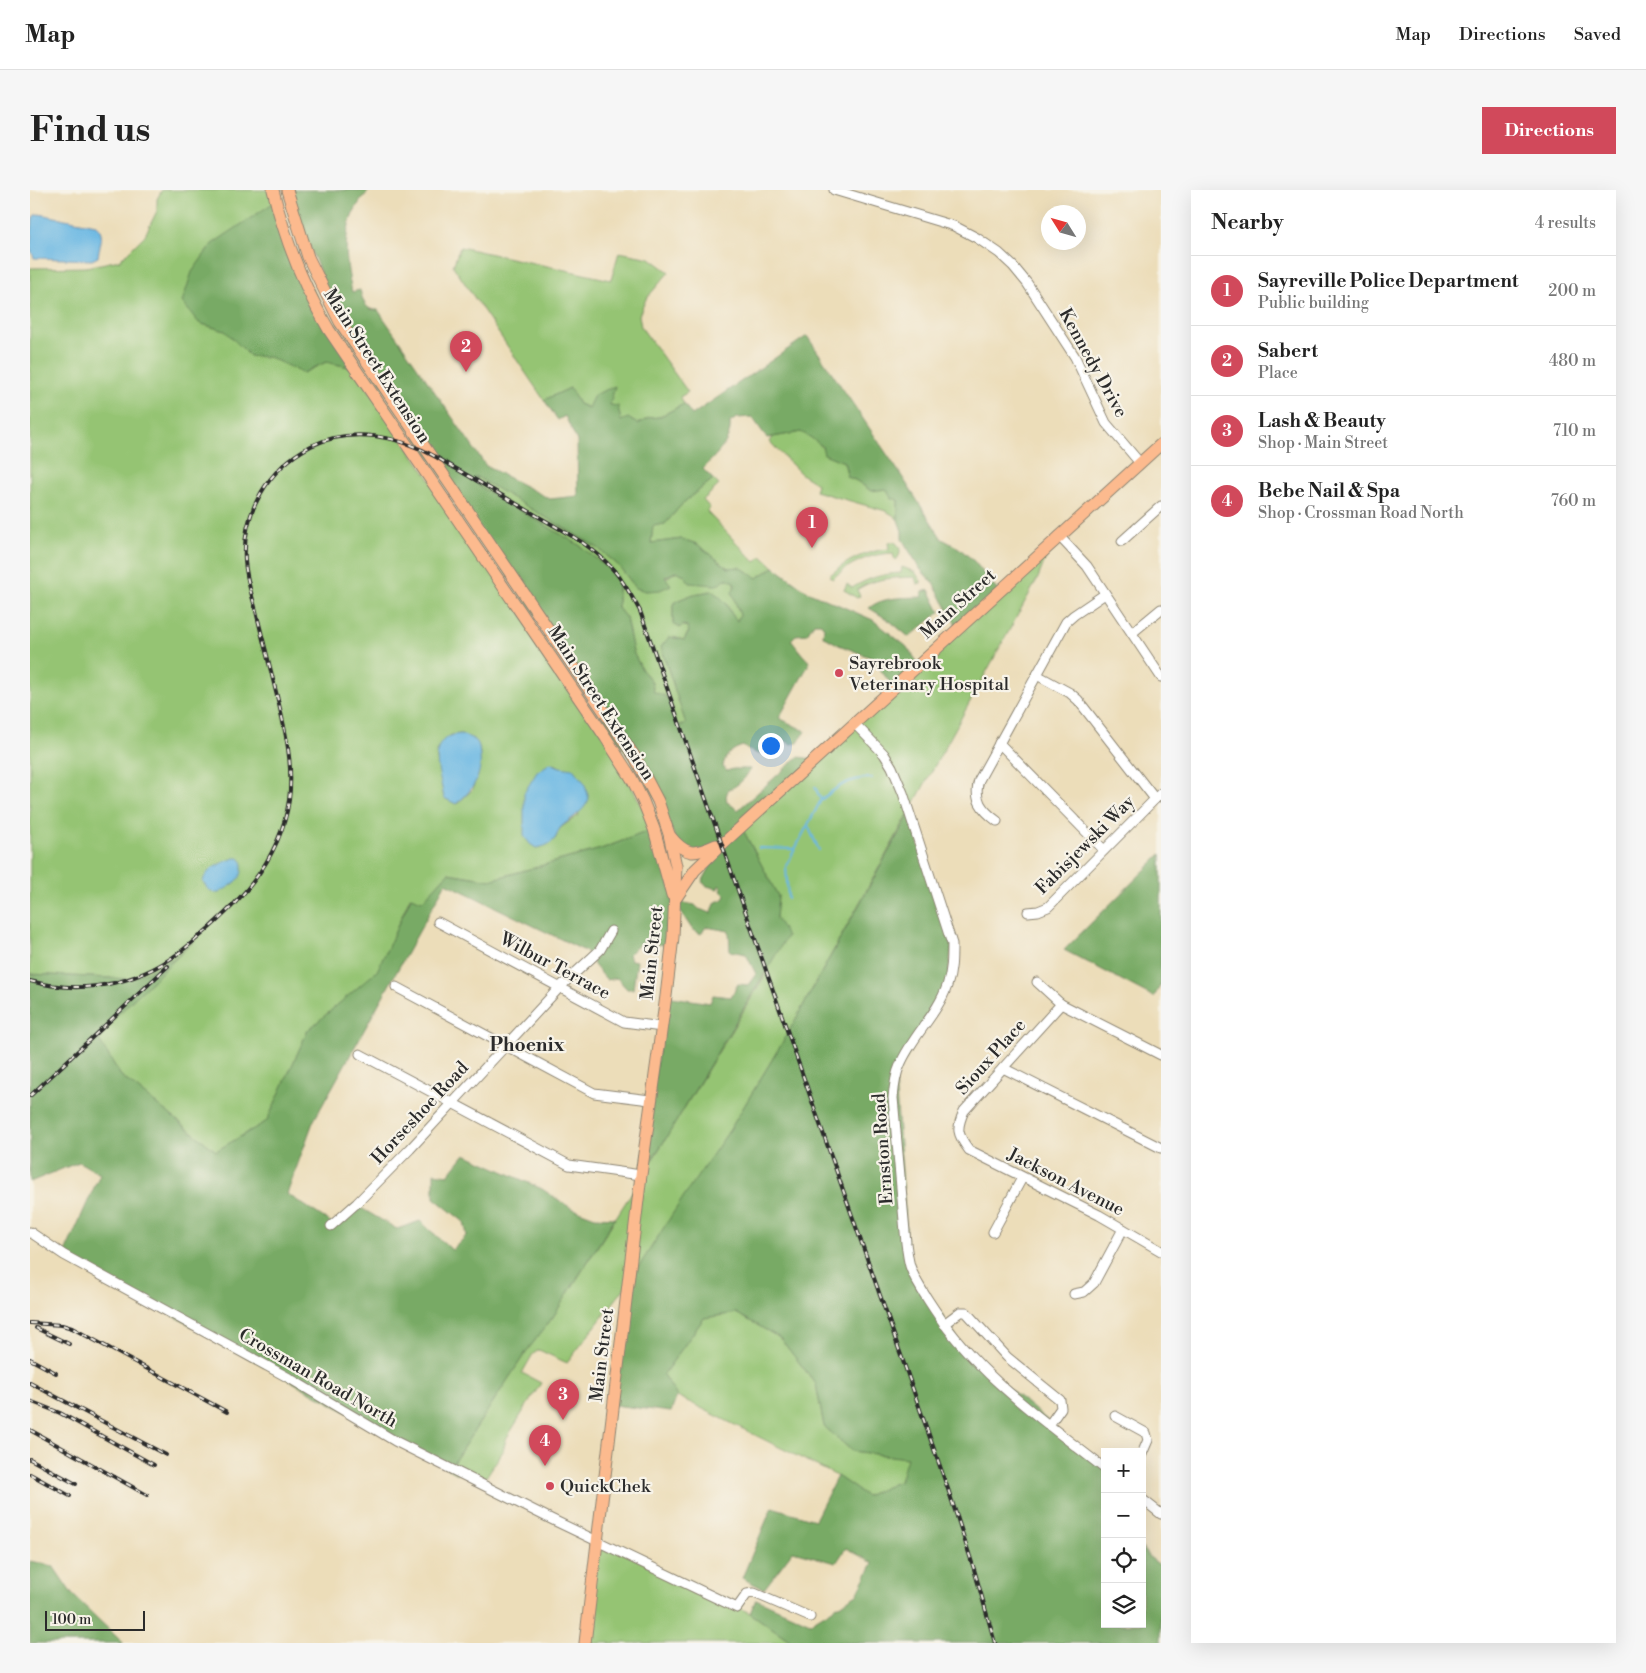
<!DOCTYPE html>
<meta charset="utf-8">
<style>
body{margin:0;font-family:"Libre Bodoni",serif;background:#f6f6f6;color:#222}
.controls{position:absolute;right:15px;bottom:15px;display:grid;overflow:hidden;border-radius:0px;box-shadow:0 5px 20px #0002}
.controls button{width:45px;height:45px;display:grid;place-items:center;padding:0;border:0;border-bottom:1px solid #e0e0e0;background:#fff;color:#222;font:25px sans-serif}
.compass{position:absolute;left:1011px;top:15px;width:45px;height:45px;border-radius:50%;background:#fff;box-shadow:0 5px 20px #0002;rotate:307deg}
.scale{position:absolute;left:15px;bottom:12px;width:100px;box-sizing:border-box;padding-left:5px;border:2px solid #2b2b2b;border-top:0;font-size:14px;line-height:18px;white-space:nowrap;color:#2b2b2b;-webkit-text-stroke:4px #f7f3e8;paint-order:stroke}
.you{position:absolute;left:740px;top:555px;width:18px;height:18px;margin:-12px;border:4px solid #fff;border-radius:50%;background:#1a73e8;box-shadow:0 0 0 8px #1a73e833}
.badge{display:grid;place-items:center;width:32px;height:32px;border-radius:50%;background:#d1495b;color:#fff;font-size:16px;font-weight:700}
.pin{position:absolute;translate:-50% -41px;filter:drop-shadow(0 1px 2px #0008)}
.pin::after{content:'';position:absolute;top:26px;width:18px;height:15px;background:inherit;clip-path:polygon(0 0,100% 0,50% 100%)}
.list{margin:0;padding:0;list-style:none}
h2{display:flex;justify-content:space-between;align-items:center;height:65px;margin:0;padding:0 20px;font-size:21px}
h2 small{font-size:16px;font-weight:400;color:#767676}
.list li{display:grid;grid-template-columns:32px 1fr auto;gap:15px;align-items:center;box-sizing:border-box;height:70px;padding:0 20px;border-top:1px solid #e0e0e0}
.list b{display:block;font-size:19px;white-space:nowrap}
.list p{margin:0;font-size:16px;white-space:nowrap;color:#767676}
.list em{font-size:16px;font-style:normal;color:#767676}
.icon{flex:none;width:28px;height:28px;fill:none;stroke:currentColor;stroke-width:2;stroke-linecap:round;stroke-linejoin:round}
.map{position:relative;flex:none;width:1131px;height:1453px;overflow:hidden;border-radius:0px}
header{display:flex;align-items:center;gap:30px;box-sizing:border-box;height:70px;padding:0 25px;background:#fff;border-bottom:1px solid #e0e0e0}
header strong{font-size:24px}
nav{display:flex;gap:28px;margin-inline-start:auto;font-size:18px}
.intro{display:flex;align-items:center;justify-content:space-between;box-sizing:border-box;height:120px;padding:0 30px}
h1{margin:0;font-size:35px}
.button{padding:12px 22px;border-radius:0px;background:#d1495b;color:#fff;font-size:18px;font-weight:700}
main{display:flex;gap:30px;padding:0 30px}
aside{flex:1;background:#fff;border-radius:0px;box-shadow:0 5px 20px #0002}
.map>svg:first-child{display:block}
.green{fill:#95c473;stroke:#60784f;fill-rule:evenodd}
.forest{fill:#78aa65;stroke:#526a48;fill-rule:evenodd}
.water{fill:#69b7e3;stroke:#4a7187}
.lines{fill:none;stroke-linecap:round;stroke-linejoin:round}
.stream{stroke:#69b7e3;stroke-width:2}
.minor-casing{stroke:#8c8472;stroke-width:11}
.major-casing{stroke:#8c8472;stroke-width:13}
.minor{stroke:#fff;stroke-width:9}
.major{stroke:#fcba8e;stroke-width:11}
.rail-casing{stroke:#2b2b2b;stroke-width:4}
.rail{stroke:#f7f3e8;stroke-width:2;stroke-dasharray:5.5;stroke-linecap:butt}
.poi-dot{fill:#d1495b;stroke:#f7f3e8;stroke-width:2}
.labels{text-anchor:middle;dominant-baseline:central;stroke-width:4.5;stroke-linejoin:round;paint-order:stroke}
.street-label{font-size:18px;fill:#2b2b2b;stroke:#f7f3e8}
.poi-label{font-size:18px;fill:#2b2b2b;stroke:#f7f3e8;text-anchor:start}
.neighbourhood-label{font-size:19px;font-weight:bold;fill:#2b2b2b;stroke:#f7f3e8}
</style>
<header>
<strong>Map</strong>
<nav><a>Map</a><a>Directions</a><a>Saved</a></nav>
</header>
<div class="intro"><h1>Find us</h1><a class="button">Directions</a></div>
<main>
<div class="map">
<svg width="1131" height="1453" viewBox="0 0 1131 1453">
<rect width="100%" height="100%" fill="#f7f3e8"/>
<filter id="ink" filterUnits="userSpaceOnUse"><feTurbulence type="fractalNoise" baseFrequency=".02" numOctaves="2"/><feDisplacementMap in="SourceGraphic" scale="10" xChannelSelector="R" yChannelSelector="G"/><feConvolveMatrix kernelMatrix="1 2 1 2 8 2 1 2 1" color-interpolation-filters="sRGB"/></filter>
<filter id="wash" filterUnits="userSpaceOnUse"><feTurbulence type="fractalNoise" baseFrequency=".0096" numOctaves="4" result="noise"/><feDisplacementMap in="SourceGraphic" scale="20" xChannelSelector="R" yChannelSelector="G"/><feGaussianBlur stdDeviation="1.12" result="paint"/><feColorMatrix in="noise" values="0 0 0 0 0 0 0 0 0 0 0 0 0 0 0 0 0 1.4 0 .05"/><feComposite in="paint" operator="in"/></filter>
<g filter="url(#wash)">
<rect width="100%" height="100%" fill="#ecddb9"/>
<!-- green -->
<g class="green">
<path d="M 132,0 L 243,0 L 246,11 L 169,133 L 195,141 L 220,166 L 239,167 L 273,183 L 296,172 L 324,178 L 576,548 L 624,639 L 571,659 L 460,690 L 418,683 L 392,712 L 380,707 L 348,781 L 278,840 L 237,932 L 186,961 L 91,886 L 69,850 L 81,831 L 157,757 L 144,768 L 126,778 L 99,789 L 0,784 L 0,78 L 56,77 L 90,70 L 115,45 L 127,21 L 127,9 ZM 431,544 L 446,551 L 449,557 L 450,564 L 443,599 L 427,614 L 414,608 L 406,562 L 421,545 ZM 525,574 L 530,577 L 549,625 L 530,638 L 525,649 Z"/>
<path d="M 430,57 L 581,90 L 589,62 L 620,68 L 639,82 L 616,109 L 609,125 L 611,137 L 658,202 L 650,207 L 654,214 L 629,227 L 619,228 L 608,234 L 590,232 L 580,215 L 584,196 L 559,218 L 549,214 L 540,198 L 514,210 L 423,76 Z"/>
<path d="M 771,242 C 781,247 791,252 795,264 L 814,272 L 818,287 L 827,291 L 841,301 L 856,299 L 868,310 L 868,330 L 863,325 L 856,321 L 785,301 L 787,294 L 771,284 L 740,252 L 743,247 Z"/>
<path d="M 445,285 L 568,358 L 588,375 L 606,398 L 616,401 L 647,381 L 654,385 L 698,389 L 704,392 L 705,411 L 710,425 L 707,431 L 701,423 L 696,413 L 690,407 L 682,401 L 664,404 L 651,409 L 643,414 L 643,434 L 658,437 L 659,441 L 654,450 L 643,447 L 631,457 L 656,534 L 647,536 L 637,507 L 624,502 L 621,490 L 612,480 L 603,462 L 596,428 L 588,418 L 588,394 L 586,385 L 549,355 L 450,297 Z"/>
<path d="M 683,289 L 689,295 L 673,310 L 680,318 L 677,322 L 725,372 L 732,366 L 744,377 L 727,388 L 710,377 L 698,378 L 667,354 L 652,349 L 621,353 L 623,336 L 635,334 L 653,313 Z"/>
<path d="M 860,352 L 865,352 C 871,357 872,364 866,370 L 864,368 L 863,363 C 839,364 820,373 802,389 L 799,386 C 817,370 836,361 859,359 L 858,353 Z"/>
<path d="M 1022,352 L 1008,388 L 758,843 L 701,938 L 597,1095 L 537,1173 L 509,1160 L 503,1164 L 492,1183 L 511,1193 L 476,1249 L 473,1261 L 456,1287 L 431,1278 L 428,1284 L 419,1279 L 496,1162 L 523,1127 L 635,950 L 737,782 L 746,728 L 748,706 L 711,636 Z"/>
<path d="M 872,377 L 885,382 L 891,391 L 891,393 L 887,394 L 885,387 C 865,388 845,387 827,400 L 830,406 L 827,408 L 814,400 L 817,394 L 822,398 C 838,388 852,384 871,383 Z"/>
<path d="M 706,1123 L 750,1148 L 786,1194 L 794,1236 L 822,1261 L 878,1268 L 870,1291 L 836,1306 L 807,1286 L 647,1206 L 633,1185 L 674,1128 Z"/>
<path d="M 567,1351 L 720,1423 L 761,1451 L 762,1453 L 555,1453 Z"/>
</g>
<!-- forest -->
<g class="forest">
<path d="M 257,0 L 340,0 C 310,29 314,65 322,102 L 330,100 C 333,111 335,121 348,120 L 456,276 L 520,309 L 548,306 L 547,251 L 535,226 L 528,230 L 514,210 L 540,198 L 549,214 L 558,218 L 564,205 L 585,196 L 580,215 L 588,216 L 591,231 L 598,228 L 608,234 L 619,228 L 629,227 L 654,214 L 662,225 L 777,146 L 869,282 L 912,349 L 929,358 L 944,371 L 968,401 L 928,438 L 903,393 L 891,380 L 872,349 L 872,341 L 868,330 L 868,310 L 861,308 L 856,299 L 841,301 L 827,291 L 818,287 L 814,272 L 794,264 L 792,256 L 780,247 L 771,242 L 737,248 L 722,227 L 707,228 L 700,232 C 702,252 686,264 673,279 L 683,289 L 653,313 L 635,334 L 623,336 L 621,353 L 652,349 L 667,354 L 698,378 L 710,377 L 727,388 L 744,377 L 777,401 L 843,430 L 876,456 L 889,474 L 863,497 L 842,468 L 809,455 L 793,446 L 794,438 L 791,433 L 784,433 L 777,444 L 766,445 L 761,450 C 765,455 775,469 780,472 L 749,528 L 775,541 L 768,553 L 761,554 L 749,547 L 743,549 L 743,561 L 736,560 L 729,564 L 718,560 L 713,556 C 702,559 694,566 693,577 L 697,581 L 703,579 L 720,579 C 716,589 707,596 698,600 L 696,606 L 697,612 L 708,620 L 768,567 L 784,569 L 711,636 L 748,706 L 746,728 L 757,746 L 635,950 L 611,985 L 636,806 L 680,813 L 683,805 L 701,807 L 708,794 L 718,795 L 726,784 L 716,764 L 700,761 L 699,741 L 676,737 L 671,744 L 662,739 L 645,713 L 642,756 L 612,752 L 599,764 L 601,770 L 607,771 L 603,799 L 597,799 L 587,788 L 577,790 L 564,775 L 561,764 L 416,693 L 283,932 L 257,1004 L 305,1035 L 324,1014 L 367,1039 L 390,1031 L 422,1060 L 437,1045 L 434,1032 L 404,1008 L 404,983 L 418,985 L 435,964 L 512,999 L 541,1018 L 565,1027 L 585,1028 L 523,1127 L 496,1162 L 419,1279 L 34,1065 L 70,984 L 49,972 L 0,992 L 0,784 L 99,789 L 126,778 L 144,768 L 165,750 L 81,831 L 69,850 L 91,886 L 186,961 L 237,931 L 278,840 L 347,781 L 381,707 L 392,711 L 418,683 L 460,690 L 571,659 L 624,639 L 644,711 L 665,715 L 669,719 L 681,723 L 686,712 L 694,709 L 696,706 L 691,701 L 692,699 L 690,696 L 688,696 L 688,699 L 677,696 L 672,692 L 693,653 L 670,662 L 649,656 L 628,611 L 310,132 ZM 445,286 L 568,358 L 588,375 L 606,398 L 616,401 L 630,400 L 641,395 L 635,387 L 647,381 L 654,385 L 660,393 L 686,395 L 692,393 L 695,389 L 698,389 L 704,392 L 705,396 L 702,402 L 710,425 L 707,431 L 701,423 L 696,413 L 690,407 L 682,401 L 664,404 L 651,409 L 643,414 L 643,434 L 650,438 L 653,435 L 657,436 L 659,442 L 654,450 L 639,447 L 631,457 L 656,534 L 647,536 L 637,507 L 624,502 L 621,490 L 612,480 L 603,462 L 596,428 L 588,418 L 588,394 L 586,385 L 549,355 L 450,297 Z"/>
<path d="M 246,11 L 257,52 L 324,178 L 296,172 L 273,183 L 239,167 L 220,166 L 195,141 L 169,133 L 152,112 L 162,82 L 182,54 Z"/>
<path d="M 899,400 L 910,422 L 879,447 L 860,431 L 839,418 C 854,406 873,408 892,407 L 892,402 Z"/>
<path d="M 879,625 L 922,754 L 917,796 L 865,889 L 879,1074 L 936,1162 L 1075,1279 L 1075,1434 L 1112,1434 L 1112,1358 L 1118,1366 L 1131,1376 L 1131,1453 L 762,1453 L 761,1451 L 720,1423 L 726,1409 L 780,1433 L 827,1404 L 843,1373 L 816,1358 L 806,1373 L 763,1361 L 734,1399 L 712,1388 L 742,1317 L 785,1330 L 807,1286 L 836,1306 L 870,1291 L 877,1268 L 822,1261 L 794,1236 L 786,1194 L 750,1148 L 706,1123 L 674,1128 L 633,1185 L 647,1206 L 641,1222 L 583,1215 L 597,1095 L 654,1006 L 701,938 L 758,843 Z"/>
<path d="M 1131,664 L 1131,794 L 1124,807 L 1034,760 Z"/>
<path d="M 0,1371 L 23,1376 L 42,1404 L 93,1453 L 0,1453 Z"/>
</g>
<!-- water -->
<g class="water">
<path d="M 9,24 L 66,35 C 76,43 69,56 68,67 L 62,70 L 4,68 L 0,58 L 3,28 L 5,25 Z"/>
<path d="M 431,544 C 435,546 443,548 446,551 C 450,555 449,561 450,566 C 452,587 442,601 426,614 L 414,608 C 410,583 394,546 431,544 Z"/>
<path d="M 520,573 L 530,577 L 543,579 L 554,592 L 559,609 C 553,623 542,627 531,637 C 528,640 528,643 526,647 C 522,654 514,657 506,658 L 500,654 L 494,646 L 494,603 L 507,582 Z"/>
<path d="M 205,668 L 209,668 L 213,673 C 211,677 213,680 211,685 C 208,693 196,698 189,703 C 181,704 177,698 173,692 C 175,679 193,672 205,668 Z"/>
</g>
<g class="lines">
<!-- stream -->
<g class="stream">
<path d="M 791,610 C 808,596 819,588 842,588"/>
<path d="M 778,636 L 789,660"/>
<path d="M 729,658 L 765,659"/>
<path d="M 758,708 L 756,676 L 791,610 L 785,597"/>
</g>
</g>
</g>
<g filter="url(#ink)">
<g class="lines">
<defs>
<g id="minor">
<path d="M 804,0 L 924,36 L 947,48 L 969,63 L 983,76 L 997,93 L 1045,167 L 1076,233 L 1110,273"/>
<path d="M 1029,346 L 1057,376 L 1131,487"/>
<path d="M 1092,351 L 1131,316"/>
<path d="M 1102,443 L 1131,419"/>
<path d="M 1007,485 L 1040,503 L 1048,510 L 1125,609"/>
<path d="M 824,533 L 854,564 L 862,577 L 873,603 L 922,754 C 922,768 922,782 917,796 C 907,825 882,846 870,875 C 865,886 864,897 863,908 L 876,1053 C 877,1061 878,1069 880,1076 C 885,1092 895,1105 904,1119 C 948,1186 1013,1230 1075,1279"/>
<path d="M 969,553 L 1074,660"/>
<path d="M 967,631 C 952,620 943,609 949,590 L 1036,432 L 1044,425 L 1075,404"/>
<path d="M 998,722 L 1008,721 L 1018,717 L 1131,603"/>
<path d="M 408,732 L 594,832 L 632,837"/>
<path d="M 1007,792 L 1031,814 L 1131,865"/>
<path d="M 366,797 L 564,903 L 620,910"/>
<path d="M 1031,814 L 934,921 C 926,939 927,944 939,960 L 1069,1025 L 1131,1061"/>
<path d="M 330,864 L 539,975 L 611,985"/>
<path d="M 973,878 L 1131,958"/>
<path d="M 301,1036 L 327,1013 L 380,959 L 530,797 L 570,760 L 581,741"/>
<path d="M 0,1042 L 34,1065 L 259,1188 L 365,1251 L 521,1329 L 707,1418 L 717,1404 L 724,1403 L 780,1427"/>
<path d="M 963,1042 L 992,988"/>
<path d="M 1044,1104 L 1054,1102 L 1064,1093 L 1093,1039"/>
<path d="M 914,1134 L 930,1122 L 936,1122 L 977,1167 L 1030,1210 L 1031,1218 L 1019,1235"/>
<path d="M 1085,1226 L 1116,1243 L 1118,1250 L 1112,1264"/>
<path d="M 1112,1309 L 1131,1324"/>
</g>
<g id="major">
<path d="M 243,0 C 255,50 273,96 299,140 L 576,548 L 602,589 L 613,611 L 624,639 L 642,705"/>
<path d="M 257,0 L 278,67 L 310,132 L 605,567 L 628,611 L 639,644 L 646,676 L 643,747 L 636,806 L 611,985 L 555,1453"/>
<path d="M 640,646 C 656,666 664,665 686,655"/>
<path d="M 646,708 L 665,680 L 688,658 L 1131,254"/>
</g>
</defs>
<!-- minor casing -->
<use href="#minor" class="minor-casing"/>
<!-- major casing -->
<use href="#major" class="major-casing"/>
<!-- minor -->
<use href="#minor" class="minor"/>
<!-- major -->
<use href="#major" class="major"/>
<defs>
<g id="rail">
<path d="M 0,791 C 57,806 114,793 159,755 C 206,717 250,672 259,610 C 264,572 254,535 245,498 C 239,472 232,447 226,421 C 222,405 216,388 215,371 C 212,322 238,278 281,256 C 321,236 369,246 406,267 C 440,287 475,307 509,327 C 531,340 556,352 575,371 C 590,385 600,403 610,421 L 919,1302 L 944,1379 L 965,1453"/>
<path d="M 0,906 L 138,776"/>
<path d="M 0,1133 L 32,1135 L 42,1138 L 197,1222"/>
<path d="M 6,1138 L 39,1154"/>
<path d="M 0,1169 L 26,1183"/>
<path d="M 0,1193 L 136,1265"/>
<path d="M 0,1211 L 30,1223 L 124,1275"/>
<path d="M 0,1240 L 117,1305"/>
<path d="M 0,1269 L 46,1294"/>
<path d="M 0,1284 L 40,1306"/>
</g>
</defs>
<!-- rail casing -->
<use href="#rail" class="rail-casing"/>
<!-- rail -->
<use href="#rail" class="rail"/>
</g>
</g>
<!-- markers -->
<g class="poi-dot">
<circle cx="809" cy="483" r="5"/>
<circle cx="520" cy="1296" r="5"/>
</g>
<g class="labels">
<!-- street labels -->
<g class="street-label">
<text transform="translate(1063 173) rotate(61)">Kennedy Drive</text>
<text transform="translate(347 176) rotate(57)">Main Street Extension</text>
<text transform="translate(928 414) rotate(-42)">Main Street</text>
<text transform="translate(571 513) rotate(57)">Main Street Extension</text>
<text transform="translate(1055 655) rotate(-45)">Fabisjewski Way</text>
<text transform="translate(622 763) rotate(-84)">Main Street</text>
<text transform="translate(525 776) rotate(28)">Wilbur Terrace</text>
<text transform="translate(961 867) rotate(-48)">Sioux Place</text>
<text transform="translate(390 923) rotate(-47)">Horseshoe Road</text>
<text transform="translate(853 959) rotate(-94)">Ernston Road</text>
<text transform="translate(1036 992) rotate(27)">Jackson Avenue</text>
<text transform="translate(572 1165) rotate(-83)">Main Street</text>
<text transform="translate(288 1188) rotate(30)">Crossman Road North</text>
</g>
<!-- poi labels -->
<g class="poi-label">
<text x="819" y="473">Sayrebrook<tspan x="819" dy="21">Veterinary Hospital</tspan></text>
<text x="530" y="1296">QuickChek</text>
</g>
<!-- neighbourhood labels -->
<g class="neighbourhood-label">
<text x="497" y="855">Phoenix</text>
</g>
</g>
</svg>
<div class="controls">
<button>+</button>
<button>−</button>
<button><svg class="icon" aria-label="locate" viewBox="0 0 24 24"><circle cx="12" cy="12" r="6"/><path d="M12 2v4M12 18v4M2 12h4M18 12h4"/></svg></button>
<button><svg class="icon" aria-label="layers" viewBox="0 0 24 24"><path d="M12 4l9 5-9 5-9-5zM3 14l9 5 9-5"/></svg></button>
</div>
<svg class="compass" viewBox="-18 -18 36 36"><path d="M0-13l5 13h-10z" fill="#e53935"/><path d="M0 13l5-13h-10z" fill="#767676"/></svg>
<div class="scale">100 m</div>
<div class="you"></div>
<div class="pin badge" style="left:782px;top:358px">1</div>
<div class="pin badge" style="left:436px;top:182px">2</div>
<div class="pin badge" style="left:533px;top:1230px">3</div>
<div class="pin badge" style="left:515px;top:1276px">4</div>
</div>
<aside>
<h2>Nearby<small>4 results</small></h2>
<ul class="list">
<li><span class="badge">1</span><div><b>Sayreville Police Department</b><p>Public building</p></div><em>200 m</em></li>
<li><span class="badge">2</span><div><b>Sabert</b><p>Place</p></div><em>480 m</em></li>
<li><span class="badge">3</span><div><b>Lash &amp; Beauty</b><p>Shop · Main Street</p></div><em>710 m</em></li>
<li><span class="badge">4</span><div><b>Bebe Nail &amp; Spa</b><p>Shop · Crossman Road North</p></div><em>760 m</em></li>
</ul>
</aside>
</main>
